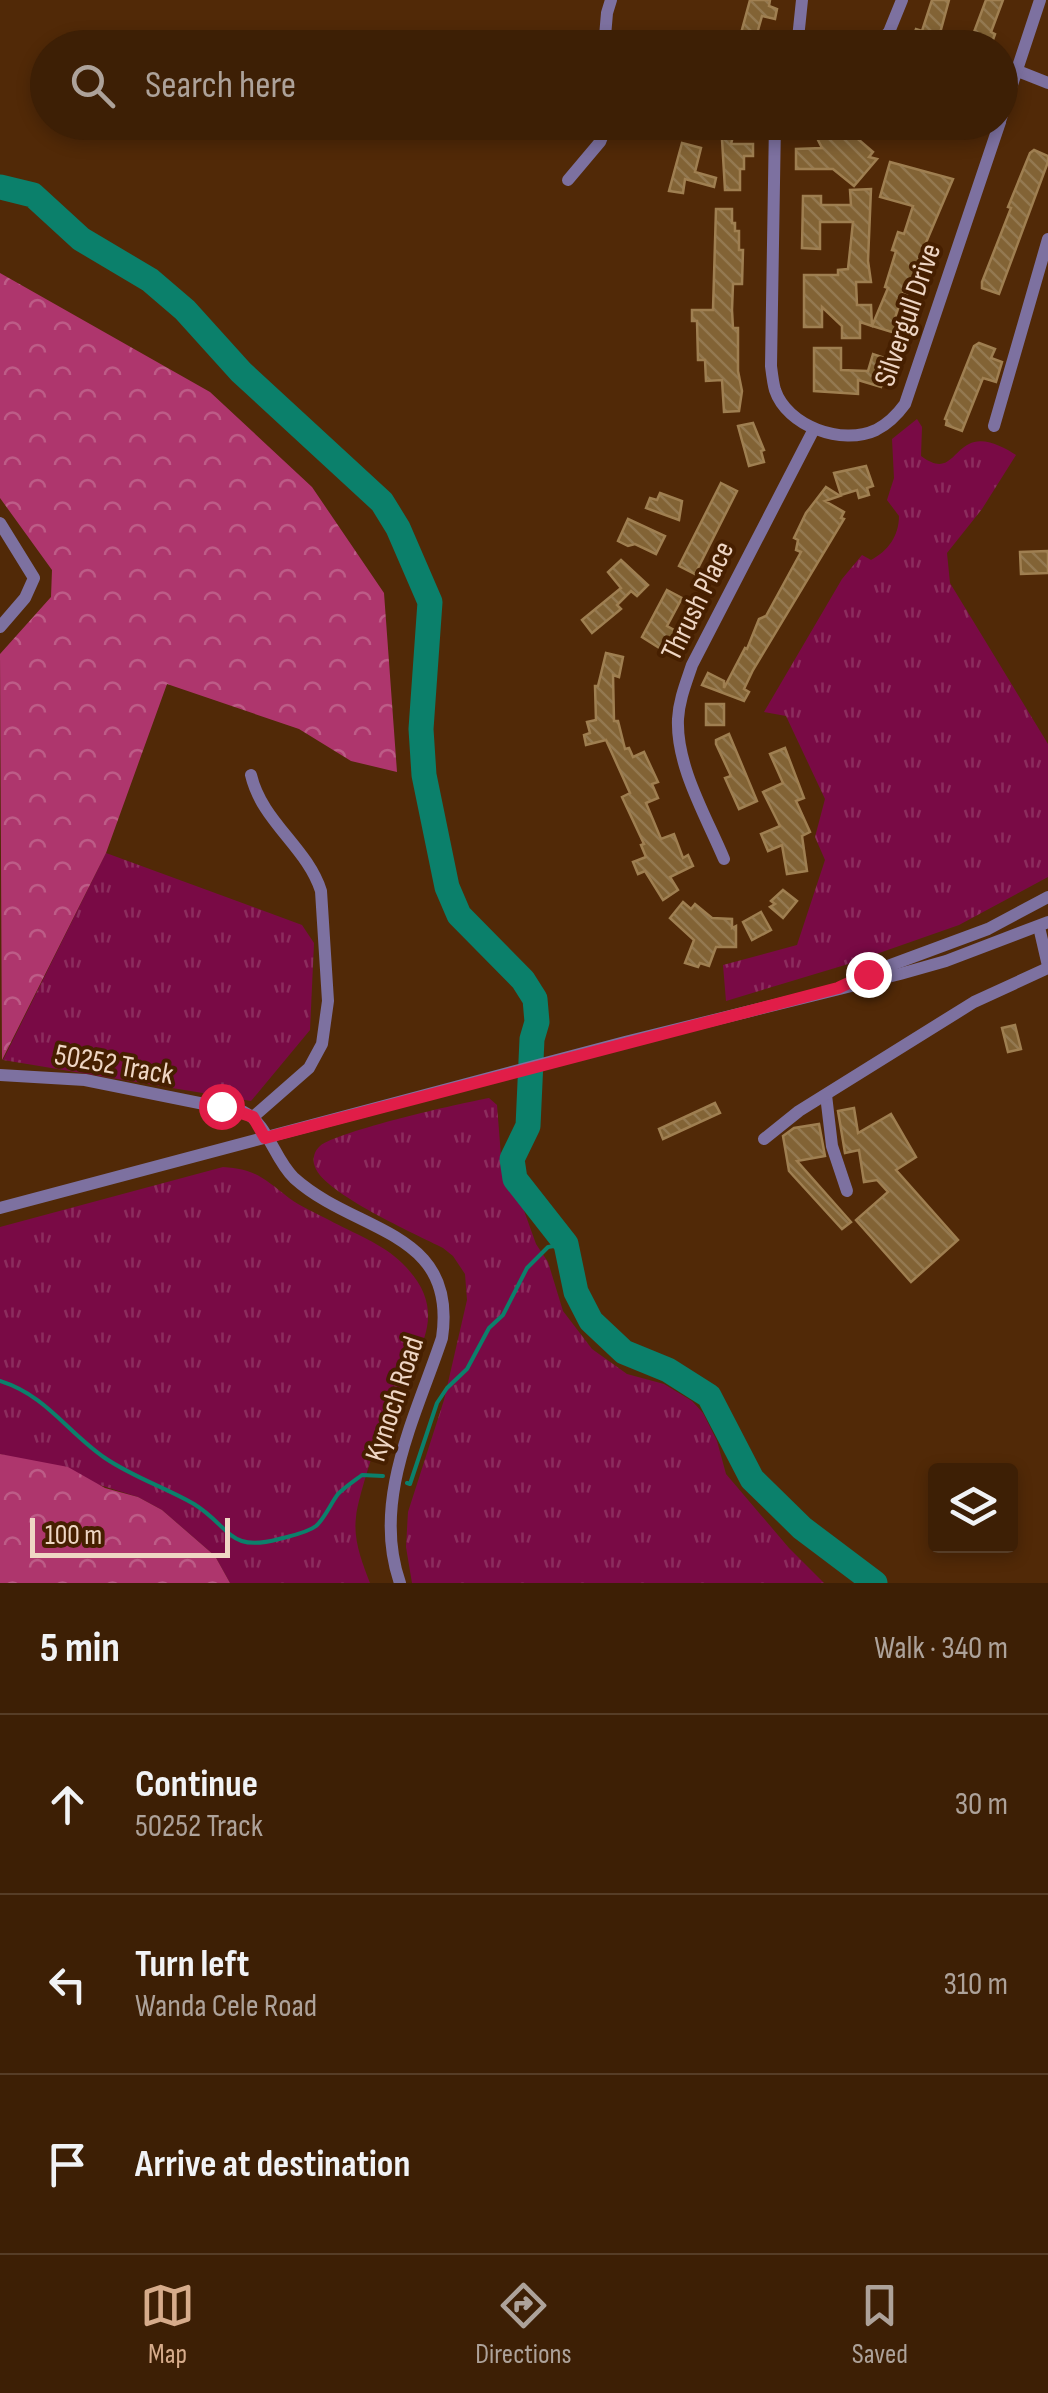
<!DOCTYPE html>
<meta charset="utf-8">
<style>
body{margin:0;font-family:"Sofia Sans Condensed",sans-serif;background:#44270f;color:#f1f3f6}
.controls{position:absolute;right:30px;bottom:30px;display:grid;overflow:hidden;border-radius:10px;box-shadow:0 5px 15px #0003}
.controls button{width:90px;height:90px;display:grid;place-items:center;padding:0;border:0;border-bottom:2px solid #563d27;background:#3d1f05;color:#f1f3f6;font:50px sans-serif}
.scale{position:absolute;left:30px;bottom:25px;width:200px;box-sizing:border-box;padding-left:10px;border:5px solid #efd6c4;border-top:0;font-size:28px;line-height:35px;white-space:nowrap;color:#efd6c4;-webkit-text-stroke:8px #461f00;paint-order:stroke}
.stop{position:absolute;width:30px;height:30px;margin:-22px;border:8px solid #e11d48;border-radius:50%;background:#fff}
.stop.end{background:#e11d48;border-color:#fff;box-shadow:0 2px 10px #0008}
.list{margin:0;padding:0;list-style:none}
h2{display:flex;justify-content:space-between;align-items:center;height:130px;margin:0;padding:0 40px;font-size:42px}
h2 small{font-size:32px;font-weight:400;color:#ada29a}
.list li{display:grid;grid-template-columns:65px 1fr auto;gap:30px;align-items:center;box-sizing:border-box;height:180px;padding:0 40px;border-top:2px solid #563d27}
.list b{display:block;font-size:38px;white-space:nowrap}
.list p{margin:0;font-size:32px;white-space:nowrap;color:#ada29a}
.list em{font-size:32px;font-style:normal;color:#ada29a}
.icon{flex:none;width:55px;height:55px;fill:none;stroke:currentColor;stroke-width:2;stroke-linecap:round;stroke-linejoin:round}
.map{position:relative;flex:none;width:1048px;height:1583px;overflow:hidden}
.search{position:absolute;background:#3d1f05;box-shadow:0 5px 15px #0003;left:30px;right:30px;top:30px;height:110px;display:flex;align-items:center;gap:25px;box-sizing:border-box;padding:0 35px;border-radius:55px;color:#ada29a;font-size:38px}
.sheet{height:670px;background:#3d1f05}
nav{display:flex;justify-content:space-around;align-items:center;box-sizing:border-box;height:140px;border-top:2px solid #563d27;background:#3d1f05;font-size:28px;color:#ada29a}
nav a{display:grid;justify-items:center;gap:5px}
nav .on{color:#d6ab8b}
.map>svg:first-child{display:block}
.grass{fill:url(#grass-tufts)}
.forest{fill:url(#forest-crowns)}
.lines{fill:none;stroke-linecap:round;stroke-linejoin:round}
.stream{stroke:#0b806b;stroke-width:4}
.river{stroke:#0b806b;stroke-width:25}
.building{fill:url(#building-back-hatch);stroke:#9f7f51;stroke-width:2.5}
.minor{stroke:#7d71a0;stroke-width:12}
.route{stroke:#e11d48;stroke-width:12}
.labels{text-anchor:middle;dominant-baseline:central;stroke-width:8;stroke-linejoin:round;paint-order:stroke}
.street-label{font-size:30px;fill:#efd6c4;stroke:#461f00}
</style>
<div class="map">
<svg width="1048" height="1583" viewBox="0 0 1048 1583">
<defs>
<pattern id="grass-tufts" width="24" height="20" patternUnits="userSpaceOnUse" patternTransform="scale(2.5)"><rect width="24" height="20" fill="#790a45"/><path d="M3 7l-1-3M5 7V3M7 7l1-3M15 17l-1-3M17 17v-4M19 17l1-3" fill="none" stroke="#8c2d5e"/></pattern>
<pattern id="forest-crowns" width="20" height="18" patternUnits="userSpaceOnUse" patternTransform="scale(2.5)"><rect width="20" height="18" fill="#ae366d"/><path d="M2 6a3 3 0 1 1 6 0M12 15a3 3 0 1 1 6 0" fill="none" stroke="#bd5c87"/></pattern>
<pattern id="building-back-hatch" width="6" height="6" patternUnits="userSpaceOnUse" patternTransform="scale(2.5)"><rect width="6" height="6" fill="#826335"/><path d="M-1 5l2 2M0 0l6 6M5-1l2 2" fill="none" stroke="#947951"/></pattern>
</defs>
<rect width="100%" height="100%" fill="#512907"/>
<!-- grass -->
<g class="grass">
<path d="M 917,419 L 922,427 L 921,456 C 948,476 951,453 969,444 C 983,436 1004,447 1016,455 L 982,509 L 947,553 L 950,583 L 1048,744 L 1048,877 L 959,925 L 845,965 L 726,1001 L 723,965 L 797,945 L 825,860 L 815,837 L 825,799 L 786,716 L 764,712 L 842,579 L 862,555 L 871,560 C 888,551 899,536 899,516 L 887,500 L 894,478 L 892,439 Z"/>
<path d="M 106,853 L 302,925 L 314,943 L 310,1030 L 251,1101 L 3,1060 Z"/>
<path d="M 489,1098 L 497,1105 L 502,1169 L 522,1205 L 536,1244 L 548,1262 L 563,1311 L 592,1349 L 627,1374 L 664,1384 L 692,1401 L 703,1413 L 717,1441 L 726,1474 L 789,1548 L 824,1583 L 412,1583 L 406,1547 L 408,1512 L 444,1400 L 467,1300 L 465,1274 L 453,1256 L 443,1248 C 416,1234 325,1194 315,1167 C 312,1160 314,1151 320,1146 C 338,1131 461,1103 489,1098 Z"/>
<path d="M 223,1167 C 256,1169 264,1179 289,1198 C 301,1207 316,1213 329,1220 C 353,1233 383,1244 402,1263 C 456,1316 413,1356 390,1407 C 381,1427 358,1496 356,1517 C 353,1540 362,1562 370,1583 L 230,1583 L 215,1556 L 162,1510 L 138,1497 L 0,1454 L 0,1227 Z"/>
</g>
<!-- forest -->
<g class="forest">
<path d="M 0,273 L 210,392 L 312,487 L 384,593 L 397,772 L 351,761 L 299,729 L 167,684 L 106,853 L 2,1060 L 0,654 L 51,597 L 52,570 L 0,498 Z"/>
<path d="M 0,1454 L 68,1467 L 105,1488 L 138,1497 L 162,1510 L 215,1556 L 230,1583 L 0,1583 Z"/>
</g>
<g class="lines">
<!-- stream -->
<g class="stream">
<path d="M 0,1381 C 47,1396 66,1431 105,1458 C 133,1477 164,1487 194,1504 C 231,1527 228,1553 279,1539 C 290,1536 307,1533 316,1526 C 325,1518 331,1503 338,1494 C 345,1487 354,1481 362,1475 L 383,1476"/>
<path d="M 407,1483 L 410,1484 L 437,1403 L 447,1388 L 467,1369 L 489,1328 L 503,1315 L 527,1268 L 548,1247 L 566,1244"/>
</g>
<!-- river -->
<path class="river" d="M 0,187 L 33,195 L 81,239 L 150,280 L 185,310 L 241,372 L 382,502 L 398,528 L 430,602 L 421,729 L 424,775 L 447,887 L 459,915 L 523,980 L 535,999 L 537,1022 L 532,1039 L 528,1126 L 512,1159 L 515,1179 L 566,1244 L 576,1292 L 591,1321 L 624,1352 L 668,1370 L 709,1396 L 752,1479 L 802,1528 L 875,1583"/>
</g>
<!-- building -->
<g class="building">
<path d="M 750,0 L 770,0 L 769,6 L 777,9 L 775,19 L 762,16 L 753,48 L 737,48 Z"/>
<path d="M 932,0 L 949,0 L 936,48 L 910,45 L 916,29 L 922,31 Z"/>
<path d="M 986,0 L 1003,0 L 991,32 L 995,34 L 990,48 L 968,48 Z"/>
<path d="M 721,122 L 737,122 L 731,144 L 753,144 L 753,156 L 744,156 L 744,169 L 740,169 L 740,190 L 725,190 Z"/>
<path d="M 809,122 L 865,122 L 871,134 L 859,140 L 873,152 L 869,157 L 877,159 L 854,186 L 833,169 L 796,169 L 796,149 L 822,148 Z"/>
<path d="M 921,122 L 968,122 L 963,138 Z"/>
<path d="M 682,143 L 701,148 L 695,172 L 716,178 L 714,187 L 685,179 L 683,193 L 669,191 Z"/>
<path d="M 1034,150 L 1048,156 L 1048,162 L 999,294 L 982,288 L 982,282 L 1011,208 L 1008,207 L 1030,153 Z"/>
<path d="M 890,162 L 953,179 L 919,259 L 911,289 L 907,294 L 903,293 L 894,321 L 898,323 L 895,333 L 872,326 L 888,288 L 885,287 L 896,251 L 892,250 L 898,232 L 904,234 L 913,206 L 880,197 Z"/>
<path d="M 871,189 L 868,261 L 871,282 L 856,282 L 857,305 L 871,305 L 872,326 L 860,322 L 860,338 L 842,338 L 842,326 L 822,307 L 822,327 L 804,327 L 804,275 L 838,275 L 838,270 L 848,269 L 853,222 L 820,222 L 820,249 L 802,248 L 803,196 L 821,196 L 821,205 L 851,205 L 850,190 Z"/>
<path d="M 716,209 L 732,209 L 732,223 L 735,223 L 735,231 L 739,231 L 739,250 L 743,250 L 742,284 L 733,284 L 732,310 L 733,328 L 738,328 L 738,371 L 742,391 L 739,411 L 724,412 L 722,380 L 706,381 L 705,360 L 698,360 L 697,321 L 692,321 L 692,310 L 713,310 Z"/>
<path d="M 979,343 L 995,349 L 991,358 L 1002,362 L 996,382 L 983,378 L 962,431 L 946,425 L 947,420 L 945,419 L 974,346 Z"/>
<path d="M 814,348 L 841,348 L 841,370 L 868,371 L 873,354 L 897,362 L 894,372 L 886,370 L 881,387 L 858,380 L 858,394 L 814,391 Z"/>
<path d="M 753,423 L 764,450 L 761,451 L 764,462 L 749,466 L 738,426 Z"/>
<path d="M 866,466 L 873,486 L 867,488 L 869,495 L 859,498 L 857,490 L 841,495 L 834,473 Z"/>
<path d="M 721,483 L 737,491 L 695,574 L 679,566 Z"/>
<path d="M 826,487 L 840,496 L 825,501 L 844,512 L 841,518 L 844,519 L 753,670 L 744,689 L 749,692 L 744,701 L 702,685 L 708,673 L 724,681 L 724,688 L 745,648 L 747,649 L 759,619 L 766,616 L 801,552 L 796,550 L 798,540 L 794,538 L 806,513 Z"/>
<path d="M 660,493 L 682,501 L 679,520 L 646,508 L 650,498 L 657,500 Z"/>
<path d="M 628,519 L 665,536 L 656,554 L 635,544 L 628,546 L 618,541 Z"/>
<path d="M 1048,551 L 1048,573 L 1021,574 L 1020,552 Z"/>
<path d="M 621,560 L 648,585 L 637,596 L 631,591 L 617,605 L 621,609 L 592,633 L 582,620 L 621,588 L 608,572 Z"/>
<path d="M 667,590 L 682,598 L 667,626 L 676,631 L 672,640 L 678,644 L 672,656 L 642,637 Z"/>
<path d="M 606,653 L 623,657 L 619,677 L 613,675 L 614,721 L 618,721 L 625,749 L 629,748 L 633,757 L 644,752 L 658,782 L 652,784 L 658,798 L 646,803 L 661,839 L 674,834 L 683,858 L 688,855 L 693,866 L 670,877 L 678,890 L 663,900 L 645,871 L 638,874 L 633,862 L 646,857 L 641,845 L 644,844 L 622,797 L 630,793 L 606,740 L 586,745 L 584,735 L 590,733 L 587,722 L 596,720 L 595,686 L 598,686 Z"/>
<rect x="706" y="704" width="18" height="21"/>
<path d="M 729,734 L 757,801 L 739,809 L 725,778 L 731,776 L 716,744 L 716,740 Z"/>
<path d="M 785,748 L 804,798 L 796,801 L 810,832 L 802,836 L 807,871 L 787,874 L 782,845 L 768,851 L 761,834 L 780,826 L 763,792 L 783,783 L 770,754 Z"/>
<path d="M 783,890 L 797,901 L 783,918 L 770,907 L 775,904 L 771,901 Z"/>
<path d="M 683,902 L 691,909 L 695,904 L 712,918 L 732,919 L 732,928 L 736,926 L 736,947 L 716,947 L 709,966 L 700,963 L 698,967 L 685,963 L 694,940 L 670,918 Z"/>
<path d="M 761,912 L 771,930 L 752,940 L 743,922 Z"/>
<path d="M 1015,1025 L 1021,1049 L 1008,1052 L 1002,1028 Z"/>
<path d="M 715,1103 L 720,1113 L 663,1139 L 659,1129 Z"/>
<path d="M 854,1108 L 858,1133 L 891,1114 L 916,1157 L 896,1170 L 958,1240 L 911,1282 L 856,1220 L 888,1192 L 877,1180 L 864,1182 L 859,1150 L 845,1153 L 838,1111 Z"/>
<path d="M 819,1124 L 825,1156 L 797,1161 L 851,1222 L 842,1229 L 789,1171 L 783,1136 L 794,1128 Z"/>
</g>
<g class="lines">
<!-- minor -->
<g class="minor">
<path d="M 604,48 L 607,13 L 611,0"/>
<path d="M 797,48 L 802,0"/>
<path d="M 873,48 L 889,32 L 902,0"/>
<path d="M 1018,71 L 1048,83"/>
<path d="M 1000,121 L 1040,0"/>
<path d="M 775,122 L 771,366 C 772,374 773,383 775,390 C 787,426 842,446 876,430 C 888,424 897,415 905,404 L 1000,122"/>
<path d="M 568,180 L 600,142 L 608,122"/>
<path d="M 994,426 L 1048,239"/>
<path d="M 0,523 L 34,578 L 25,598 L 0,627"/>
<path d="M 251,775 C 262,822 307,847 321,891 L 328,1001 L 322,1044 L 309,1068 L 253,1117"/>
<path d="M 724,859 C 706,816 676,766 678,719 C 679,700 686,683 692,665 L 814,429"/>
<path d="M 1039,927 L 1048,966"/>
<path d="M 853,979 L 988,929 L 1048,897"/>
<path d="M 0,1075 L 85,1080 L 244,1112 C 268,1124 274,1159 294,1178 C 356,1234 458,1229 442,1338 C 416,1416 371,1501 400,1583"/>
<path d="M 826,1095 L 832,1146 L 847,1191"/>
<path d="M 764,1139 L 799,1111 L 974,1002 L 1048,968"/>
<path d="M 0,1208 L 625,1042 L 900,974 L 946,961 L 1048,922"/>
</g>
</g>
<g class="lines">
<!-- route -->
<path class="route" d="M 221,1106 L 253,1117 L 265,1138 L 838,988 L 868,974"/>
</g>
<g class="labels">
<!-- street labels -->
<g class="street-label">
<text transform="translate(908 315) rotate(-71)">Silvergull Drive</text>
<text transform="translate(698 601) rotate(-64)">Thrush Place</text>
<text transform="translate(114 1065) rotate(10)">50252 Track</text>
<text transform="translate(395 1399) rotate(-72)">Kynoch Road</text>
</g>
</g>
</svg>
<div class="controls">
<button><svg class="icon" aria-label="layers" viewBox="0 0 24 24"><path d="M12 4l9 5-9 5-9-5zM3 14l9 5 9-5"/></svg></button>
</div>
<div class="scale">100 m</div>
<div class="stop" style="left:221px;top:1106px"></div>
<div class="stop end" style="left:868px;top:974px"></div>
<div class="search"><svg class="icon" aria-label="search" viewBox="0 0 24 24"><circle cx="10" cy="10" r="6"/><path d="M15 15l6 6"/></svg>Search here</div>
</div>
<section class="sheet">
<h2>5 min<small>Walk · 340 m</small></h2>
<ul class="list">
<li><svg class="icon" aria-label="ahead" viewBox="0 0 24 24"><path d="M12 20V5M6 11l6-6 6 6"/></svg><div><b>Continue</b><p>50252 Track</p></div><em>30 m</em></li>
<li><svg class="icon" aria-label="left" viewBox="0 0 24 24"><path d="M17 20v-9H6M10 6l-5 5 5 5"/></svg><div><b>Turn left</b><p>Wanda Cele Road</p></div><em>310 m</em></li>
<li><svg class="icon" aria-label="arrive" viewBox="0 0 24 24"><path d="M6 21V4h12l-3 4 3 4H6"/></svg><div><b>Arrive at destination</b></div></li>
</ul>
</section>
<nav>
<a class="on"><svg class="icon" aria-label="map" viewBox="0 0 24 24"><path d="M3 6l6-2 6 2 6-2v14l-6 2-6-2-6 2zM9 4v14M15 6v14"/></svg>Map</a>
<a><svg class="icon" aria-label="directions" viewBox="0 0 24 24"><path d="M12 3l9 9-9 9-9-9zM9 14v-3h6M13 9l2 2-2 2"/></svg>Directions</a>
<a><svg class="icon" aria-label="saved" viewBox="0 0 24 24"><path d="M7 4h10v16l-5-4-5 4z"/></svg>Saved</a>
</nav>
